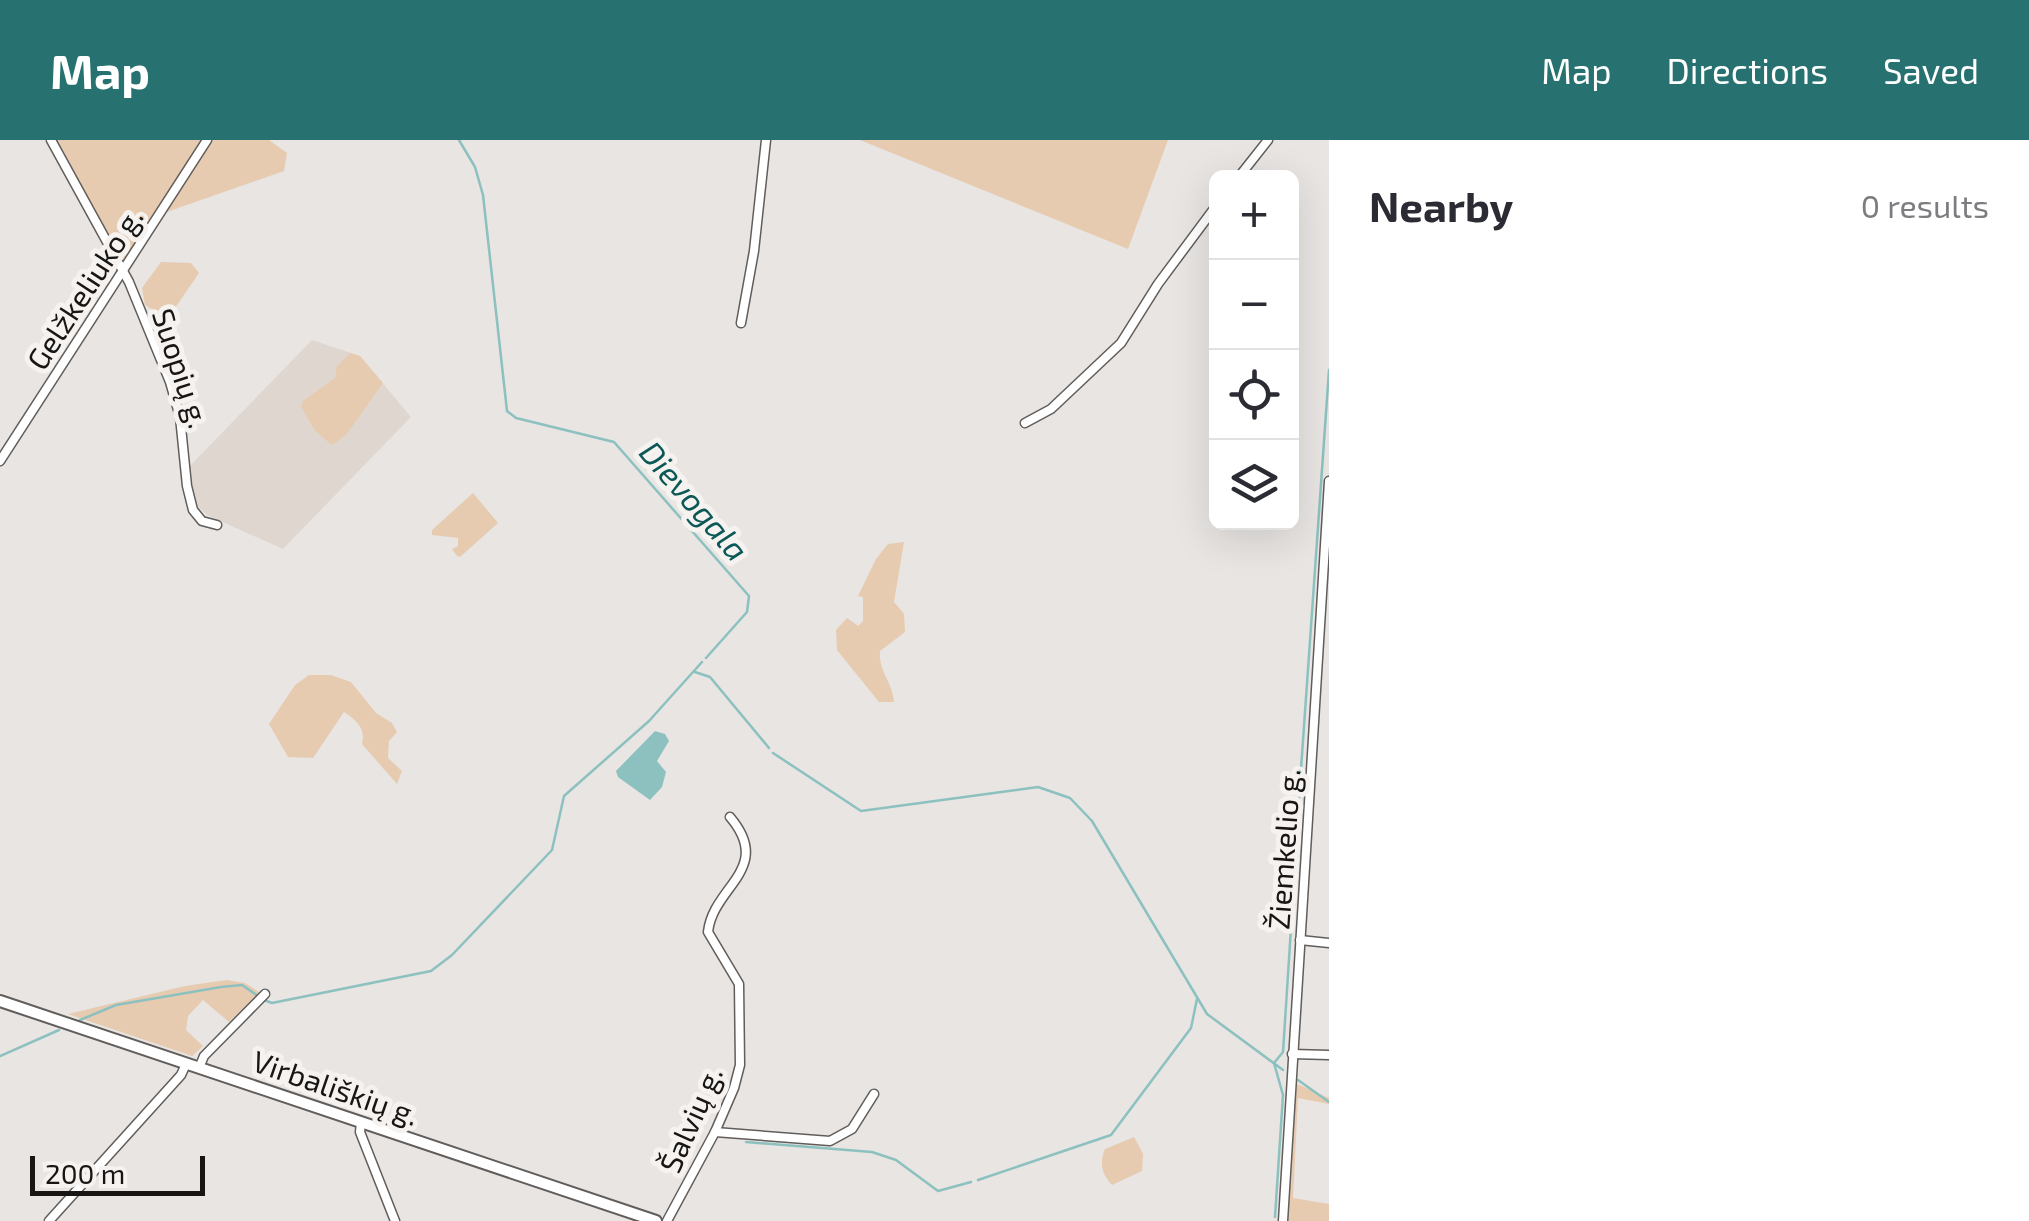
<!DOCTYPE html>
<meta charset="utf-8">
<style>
body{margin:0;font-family:"Exo 2",sans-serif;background:#f2f2f3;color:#2b2b33}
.controls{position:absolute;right:30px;top:30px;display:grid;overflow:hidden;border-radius:15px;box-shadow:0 10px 40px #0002}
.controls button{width:90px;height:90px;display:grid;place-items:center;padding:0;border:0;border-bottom:2px solid #e1e1e2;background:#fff;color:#2b2b33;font:50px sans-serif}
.scale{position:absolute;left:30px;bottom:25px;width:175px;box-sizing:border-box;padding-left:10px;border:5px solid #171615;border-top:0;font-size:28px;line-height:35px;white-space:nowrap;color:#171615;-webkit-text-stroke:8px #f5f2f0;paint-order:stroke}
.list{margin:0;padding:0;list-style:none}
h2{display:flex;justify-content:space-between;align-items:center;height:130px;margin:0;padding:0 40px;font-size:42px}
h2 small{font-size:32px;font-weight:400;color:#7c7c81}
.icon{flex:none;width:55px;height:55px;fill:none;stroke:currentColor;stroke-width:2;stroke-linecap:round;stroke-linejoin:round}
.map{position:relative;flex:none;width:1329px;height:1081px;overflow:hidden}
header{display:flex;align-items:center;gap:60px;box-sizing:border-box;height:140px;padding:0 50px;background:#277271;color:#fff}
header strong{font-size:48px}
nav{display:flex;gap:55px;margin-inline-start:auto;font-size:35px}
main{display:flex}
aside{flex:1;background:#fff}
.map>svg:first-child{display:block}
.built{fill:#dfd7cf}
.green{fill:#e7cbb0}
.water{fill:#8cc1bf}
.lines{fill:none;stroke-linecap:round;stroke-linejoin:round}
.stream{stroke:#8cc1bf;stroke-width:2.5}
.minor-casing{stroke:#605d5b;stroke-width:11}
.major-casing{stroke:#605d5b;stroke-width:14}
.minor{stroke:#fff;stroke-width:8}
.major{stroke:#fff;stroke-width:10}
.labels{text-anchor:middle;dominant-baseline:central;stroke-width:10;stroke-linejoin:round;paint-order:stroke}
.street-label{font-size:30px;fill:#171615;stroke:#f5f2f0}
.water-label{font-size:32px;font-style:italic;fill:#0b5857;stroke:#f5f2f0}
</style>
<header>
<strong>Map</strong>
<nav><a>Map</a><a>Directions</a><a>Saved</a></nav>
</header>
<main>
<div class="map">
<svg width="1329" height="1081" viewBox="0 0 1329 1081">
<rect width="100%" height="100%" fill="#e8e5e3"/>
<!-- built -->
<path class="built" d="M 312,200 L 360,216 L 411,277 L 283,409 L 207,375 L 191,360 L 187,329 Z"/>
<!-- green -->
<g class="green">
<path d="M 51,0 L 207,0 L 122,133 Z"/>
<path d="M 211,0 L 269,0 L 287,13 L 284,31 L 164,73 Z"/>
<path d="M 860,0 L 1168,0 L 1128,109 Z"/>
<path d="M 161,122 L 191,123 L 199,133 L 175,168 L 163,176 L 145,165 L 142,148 Z"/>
<path d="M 351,213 L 360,216 L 383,243 L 346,295 L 332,305 L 315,291 L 301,267 L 303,261 L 335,238 L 337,226 Z"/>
<path d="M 473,353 L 498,383 L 460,417 L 457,416 L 452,409 L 458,406 L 458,398 L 432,395 L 432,390 Z"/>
<path d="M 904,402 L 894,462 L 904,474 L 905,492 L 880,511 C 878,531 893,543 894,562 L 879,562 L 837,510 L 836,490 L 847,478 L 858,486 L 863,481 L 863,457 L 858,456 L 876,419 L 888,404 Z"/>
<path d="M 309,535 L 331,535 L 351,542 L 376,573 L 392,583 L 397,592 L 389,601 L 388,618 L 402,631 L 397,644 L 362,604 C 366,588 356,580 344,572 L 313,618 L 288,617 L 269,584 L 295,545 Z"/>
<path d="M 227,840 L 245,843 L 259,852 L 229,882 L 203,860 L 188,876 L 186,890 L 203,906 L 192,916 L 68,874 L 185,846 Z"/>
<path d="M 1295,943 L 1329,958 L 1329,964 L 1298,958 L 1293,1058 L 1329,1064 L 1329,1081 L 1287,1081 Z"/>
<path d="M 1134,997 L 1143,1014 L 1142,1031 L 1112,1045 C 1102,1035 1099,1023 1105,1009 Z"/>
</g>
<!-- water -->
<path class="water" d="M 655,591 L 665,594 L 669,601 L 657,621 L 666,632 L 662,647 L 650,660 L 618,637 L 616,631 Z"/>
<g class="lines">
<!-- stream -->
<g class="stream">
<path d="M 459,0 L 475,27 L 483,55 L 507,271 L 516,278 L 614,302 L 749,456 L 747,472 L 706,518"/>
<path d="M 695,532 L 710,537 L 769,608"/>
<path d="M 773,613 L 861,671 L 1038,647 L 1070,658 L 1092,681 L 1207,874 L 1283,930"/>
<path d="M 1297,686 L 1329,230"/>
<path d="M 264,860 L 272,863 L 431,831 L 452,815 L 552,710 L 564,656 L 649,581 L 702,522"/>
<path d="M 80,880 L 116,865 L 221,847 L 242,845 L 258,856"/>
<path d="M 0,916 L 59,890"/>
<path d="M 1298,940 L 1329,962"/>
<path d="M 746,1002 L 872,1012 L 896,1020 L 938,1051 L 971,1042"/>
<path d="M 978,1040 L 1111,995 L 1191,888 L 1197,859"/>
<path d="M 1275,1077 L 1283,955 L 1274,923 L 1283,912 L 1297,695"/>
</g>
<defs>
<g id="minor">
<path d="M 51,0 L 129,142 L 170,242 L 180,277 L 187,346 L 193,370 L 202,381 L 217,385"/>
<path d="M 1238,38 L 1268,0"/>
<path d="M 741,183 L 754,111 L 766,0"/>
<path d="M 1025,283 L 1051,269 L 1121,203 L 1158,144 L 1216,66"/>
<path d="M 0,321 L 207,0"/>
<path d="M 1300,800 L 1329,803"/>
<path d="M 1292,914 L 1329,915"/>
<path d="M 199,928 L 204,916 L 265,854"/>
<path d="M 361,982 L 360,992 L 395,1081"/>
<path d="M 715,992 L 830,1001 L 852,989 L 874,954"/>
<path d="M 49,1081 L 181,935 L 186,924"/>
<path d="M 667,1081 L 715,992 L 734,948 L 740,925 L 739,844 L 708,792 C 713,746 774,729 730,677"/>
<path d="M 1283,1081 L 1329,341"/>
</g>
<path id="major" d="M 0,861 L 656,1081"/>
</defs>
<!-- minor casing -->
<use href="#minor" class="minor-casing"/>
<!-- major casing -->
<use href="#major" class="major-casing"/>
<!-- minor -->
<use href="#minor" class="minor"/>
<!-- major -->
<use href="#major" class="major"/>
</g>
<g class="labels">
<!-- street labels -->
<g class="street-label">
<text transform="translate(84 148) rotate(-57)">Gelžkeliuko g.</text>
<text transform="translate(182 228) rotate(72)">Suopių g.</text>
<text transform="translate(1283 709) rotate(-86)">Žiemkelio g.</text>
<text transform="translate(336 947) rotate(19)">Virbališkių g.</text>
<text transform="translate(690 979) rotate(-66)">Šalvių g.</text>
</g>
<!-- water labels -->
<g class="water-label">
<text transform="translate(695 360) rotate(49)">Dievogala</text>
</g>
</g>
</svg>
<div class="controls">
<button>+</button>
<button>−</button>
<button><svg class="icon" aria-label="locate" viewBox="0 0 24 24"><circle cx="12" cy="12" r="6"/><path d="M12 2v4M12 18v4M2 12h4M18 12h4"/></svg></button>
<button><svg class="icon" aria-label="layers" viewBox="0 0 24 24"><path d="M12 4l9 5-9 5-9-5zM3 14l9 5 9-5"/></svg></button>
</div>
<div class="scale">200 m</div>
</div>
<aside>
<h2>Nearby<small>0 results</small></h2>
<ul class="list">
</ul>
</aside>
</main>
